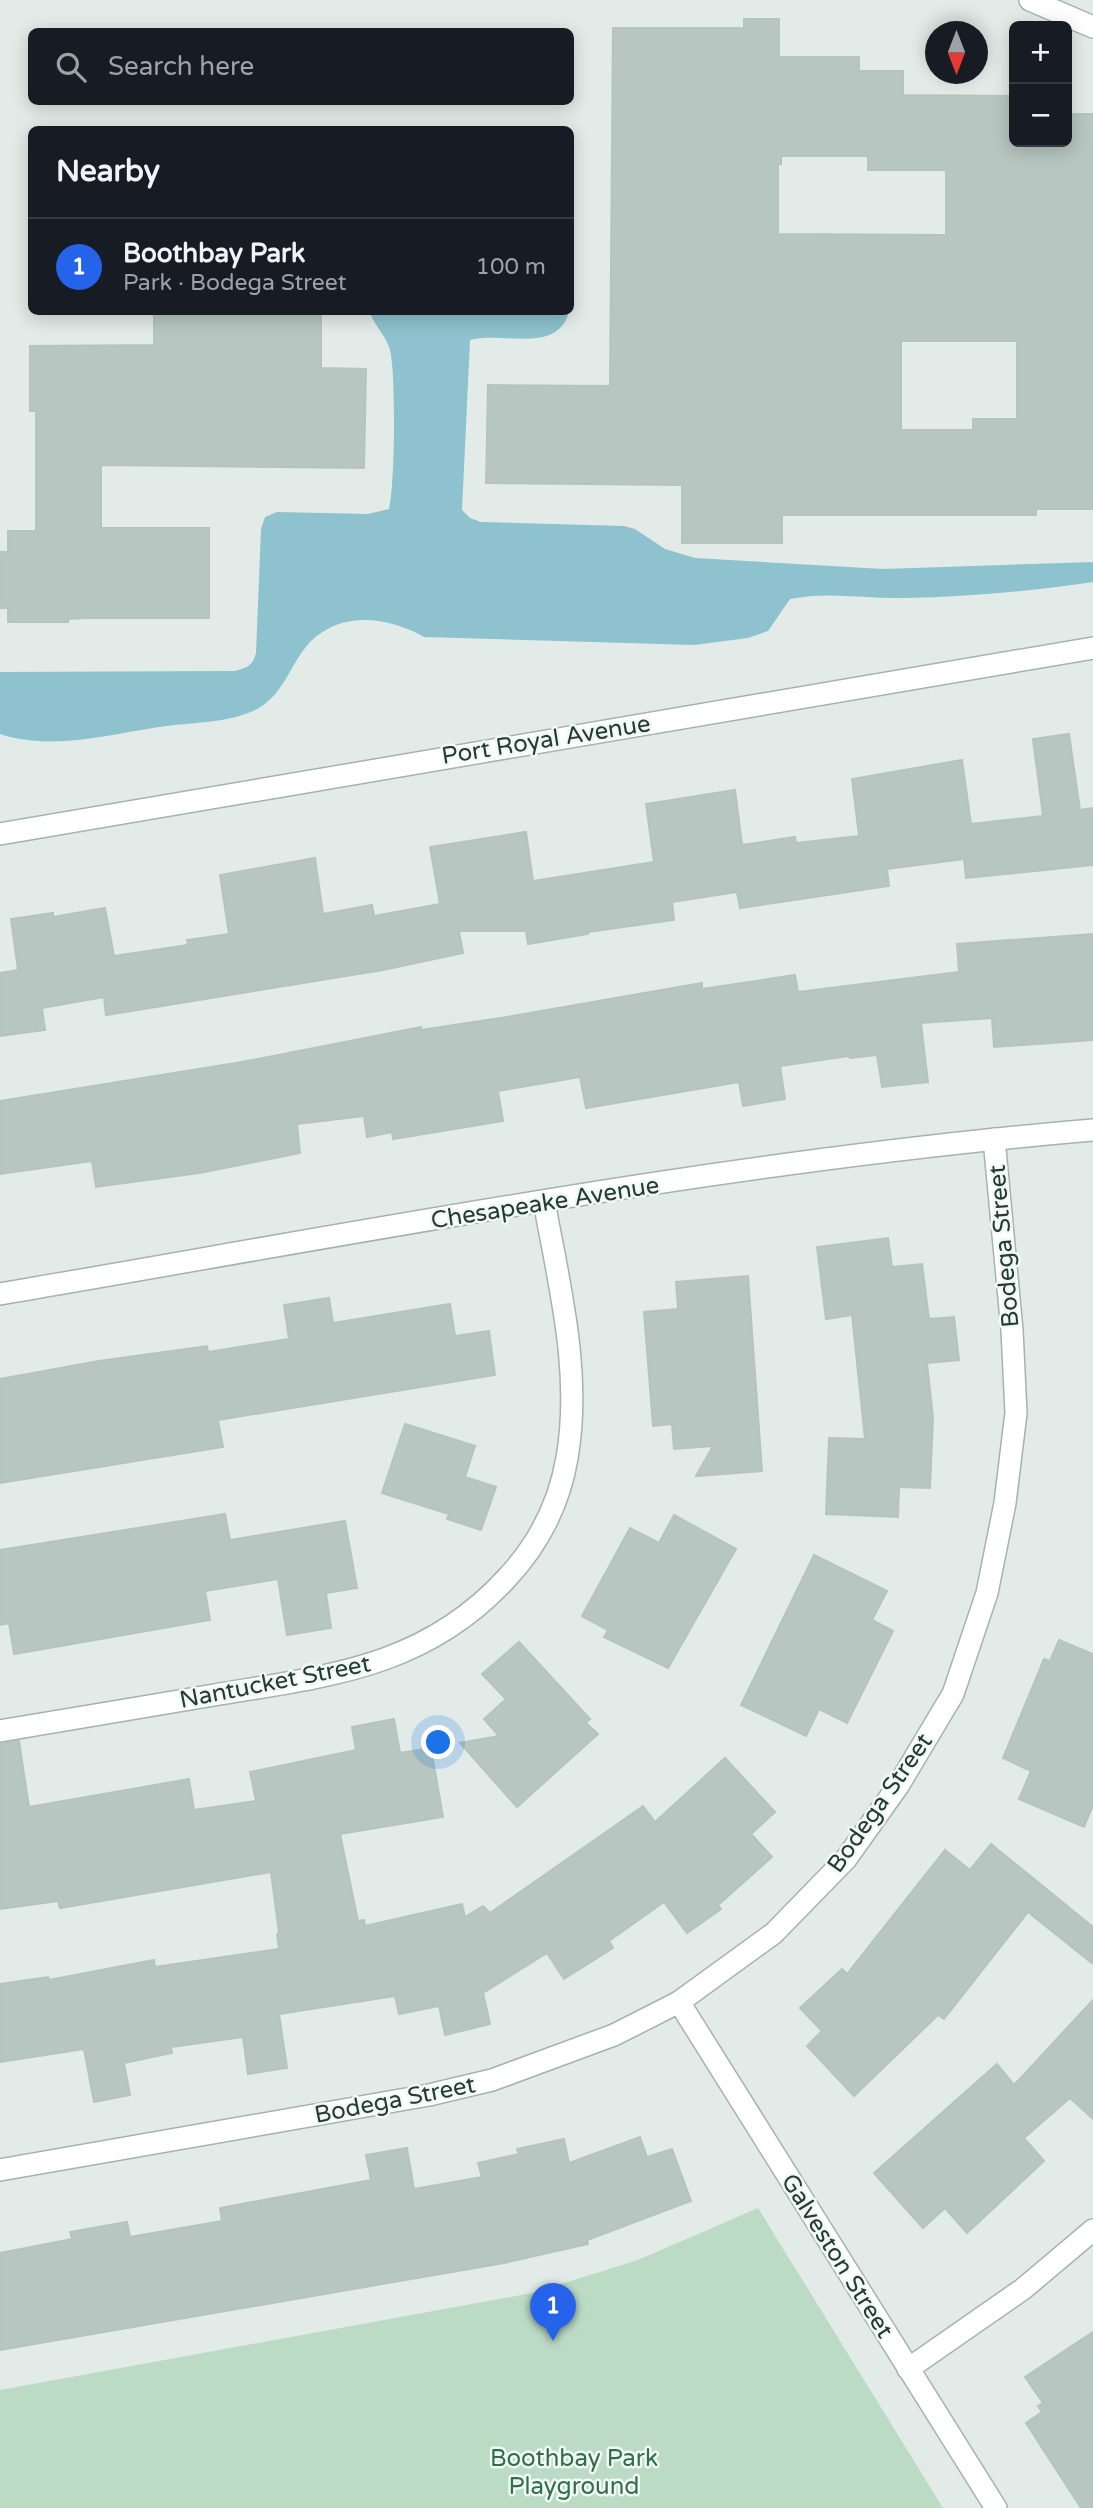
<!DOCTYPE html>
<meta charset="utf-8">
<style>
body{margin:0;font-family:"Varela Round",sans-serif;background:#20242c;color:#f1f3f6}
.controls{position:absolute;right:21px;top:21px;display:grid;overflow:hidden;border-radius:10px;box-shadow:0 4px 18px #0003}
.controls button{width:63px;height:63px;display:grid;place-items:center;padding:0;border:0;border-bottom:2px solid #363941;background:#171b24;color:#f1f3f6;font:35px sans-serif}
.compass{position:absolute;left:925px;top:21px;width:63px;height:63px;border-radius:50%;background:#171b24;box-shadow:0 4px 18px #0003;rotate:180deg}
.you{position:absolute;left:439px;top:1743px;width:24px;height:24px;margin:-18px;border:5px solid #fff;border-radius:50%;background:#1a73e8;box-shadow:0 0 0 10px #1a73e833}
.badge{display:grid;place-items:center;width:46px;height:46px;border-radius:50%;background:#2563eb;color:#fff;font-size:23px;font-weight:700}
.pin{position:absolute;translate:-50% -58px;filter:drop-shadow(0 2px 4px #0008)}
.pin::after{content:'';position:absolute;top:37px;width:24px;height:21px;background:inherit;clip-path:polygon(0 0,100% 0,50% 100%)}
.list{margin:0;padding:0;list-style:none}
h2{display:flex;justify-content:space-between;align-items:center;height:91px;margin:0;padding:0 28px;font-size:30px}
h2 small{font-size:23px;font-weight:400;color:#9ea1a6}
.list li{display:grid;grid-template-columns:46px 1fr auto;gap:21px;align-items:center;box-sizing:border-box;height:98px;padding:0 28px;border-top:2px solid #363941}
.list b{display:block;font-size:26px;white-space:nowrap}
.list p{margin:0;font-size:23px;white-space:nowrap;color:#9ea1a6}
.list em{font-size:23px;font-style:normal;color:#9ea1a6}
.icon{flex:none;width:38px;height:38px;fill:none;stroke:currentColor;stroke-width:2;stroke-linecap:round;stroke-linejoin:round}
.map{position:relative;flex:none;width:1093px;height:2508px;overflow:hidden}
.search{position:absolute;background:#171b24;box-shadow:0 4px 18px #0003;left:28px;top:28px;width:546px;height:77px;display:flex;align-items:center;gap:18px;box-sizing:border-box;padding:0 24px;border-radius:10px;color:#9ea1a6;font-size:26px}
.panel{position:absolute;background:#171b24;box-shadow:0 4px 18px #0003;left:28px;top:126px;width:546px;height:189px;border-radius:10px}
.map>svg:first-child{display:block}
.green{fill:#bcdbc5}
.water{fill:#8dc2ce}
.building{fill:#b7c6c0;stroke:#b5c5be;stroke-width:2;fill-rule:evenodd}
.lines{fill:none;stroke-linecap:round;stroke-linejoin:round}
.minor-casing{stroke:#a5b3ae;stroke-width:24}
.minor{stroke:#fff;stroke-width:21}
.labels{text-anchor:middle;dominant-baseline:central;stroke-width:5;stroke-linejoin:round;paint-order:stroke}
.street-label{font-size:24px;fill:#233c35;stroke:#f2f8f5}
.park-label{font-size:24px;fill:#2f704a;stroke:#f2f8f5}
</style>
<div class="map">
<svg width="1093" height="2508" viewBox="0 0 1093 2508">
<rect width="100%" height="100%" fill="#e2ebe7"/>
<!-- green -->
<path class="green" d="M 758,2208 L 943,2508 L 0,2508 L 0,2390 L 532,2293 L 638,2260 Z"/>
<!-- water -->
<path class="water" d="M 370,312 L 569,312 C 557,355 503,331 470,340 L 462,510 L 470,518 L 481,522 L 624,526 L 635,529 L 665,549 L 695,558 L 883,569 L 1093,562 L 1093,582 C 1030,591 968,597 904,598 C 866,599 828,591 790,599 L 768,631 L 748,638 L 694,645 L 424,637 C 389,617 342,610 310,642 C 289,665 284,697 253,711 C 223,724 190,722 159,727 C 106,735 52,751 0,734 L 0,672 L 235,671 C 247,668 253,665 256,653 L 261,529 L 265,517 L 277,512 L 368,514 L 389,509 C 395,486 396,373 390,350 C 386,335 374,326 370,312 Z"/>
<!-- building -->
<g class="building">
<path d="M 744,19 L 779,19 L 779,57 L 859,57 L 859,71 L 903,71 L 903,95 L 1014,96 L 1014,142 L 1067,142 L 1067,114 L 1093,114 L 1093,509 L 1036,509 L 1036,515 L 782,515 L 782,543 L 682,543 L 682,485 L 486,483 L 488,385 L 610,386 L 613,28 L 744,28 ZM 781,156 L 868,156 L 868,170 L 946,170 L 946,235 L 778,234 L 778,164 L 781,164 ZM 901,341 L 1017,341 L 1017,419 L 973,419 L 973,430 L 901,430 Z"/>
<path d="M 154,312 L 321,312 L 321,368 L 366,369 L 364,468 L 101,465 L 101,528 L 209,528 L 209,618 L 85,618 L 68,619 L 68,622 L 8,622 L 8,608 L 0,608 L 0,552 L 8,552 L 8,531 L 36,531 L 36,411 L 30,411 L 30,346 L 154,345 Z"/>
<path d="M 1069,734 L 1080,810 L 1093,808 L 1093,865 L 966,878 L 964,859 L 887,869 L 889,886 L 740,908 L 737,892 L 672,902 L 674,920 L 588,932 L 588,934 L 528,944 L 526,931 L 459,931 L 463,953 L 383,970 L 106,1015 L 104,997 L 42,1008 L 45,1030 L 0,1036 L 0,973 L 18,970 L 11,919 L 53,913 L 53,917 L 105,908 L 114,956 L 188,945 L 187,940 L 229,934 L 220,875 L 315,858 L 323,914 L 372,905 L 374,916 L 440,904 L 430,847 L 526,832 L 533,881 L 654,862 L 646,804 L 735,790 L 742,845 L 795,837 L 796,843 L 859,836 L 852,779 L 962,760 L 971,824 L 1043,816 L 1033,739 Z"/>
<path d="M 1093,934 L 1093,1040 L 994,1047 L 992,1018 L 921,1023 L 928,1082 L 882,1087 L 877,1055 L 850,1058 L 849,1056 L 780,1066 L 785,1099 L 743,1106 L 739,1082 L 586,1108 L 580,1077 L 498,1091 L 503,1121 L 393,1139 L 392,1132 L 367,1137 L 364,1116 L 297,1124 L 300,1153 L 199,1173 L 96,1187 L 92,1161 L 0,1174 L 0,1101 L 242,1062 L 421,1027 L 421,1030 L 507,1017 L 702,983 L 702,989 L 795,975 L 798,992 L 959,972 L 957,944 Z"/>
<path d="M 888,1238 L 892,1267 L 922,1264 L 929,1319 L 954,1317 L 959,1360 L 927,1363 L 933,1417 L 930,1488 L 899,1487 L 898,1517 L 826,1514 L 829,1438 L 865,1439 L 852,1315 L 826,1319 L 817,1247 Z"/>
<path d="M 748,1276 L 762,1471 L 696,1476 L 713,1446 L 674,1449 L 672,1424 L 653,1426 L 644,1312 L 678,1309 L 676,1282 Z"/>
<path d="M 329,1298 L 333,1323 L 450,1304 L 455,1336 L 489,1331 L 495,1375 L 218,1420 L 223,1447 L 0,1483 L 0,1379 L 99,1361 L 207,1346 L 208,1352 L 289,1339 L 284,1305 Z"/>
<path d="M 405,1424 L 475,1446 L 465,1477 L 496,1487 L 481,1530 L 447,1519 L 449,1514 L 382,1493 Z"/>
<path d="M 225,1514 L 230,1540 L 345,1521 L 357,1588 L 326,1593 L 331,1628 L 287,1635 L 278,1579 L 205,1591 L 210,1620 L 14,1654 L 9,1623 L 0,1625 L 0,1550 Z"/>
<path d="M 674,1515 L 736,1549 L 668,1668 L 604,1637 L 608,1630 L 582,1616 L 630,1528 L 659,1543 Z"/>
<path d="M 814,1555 L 887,1591 L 872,1620 L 893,1631 L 847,1723 L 819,1709 L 806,1736 L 741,1705 Z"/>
<path d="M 1059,1640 L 1093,1654 L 1093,1805 L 1084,1827 L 1019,1799 L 1031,1771 L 1003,1758 L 1044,1659 L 1050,1661 Z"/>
<path d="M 519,1642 L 590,1719 L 586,1723 L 598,1734 L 517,1807 L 460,1743 L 499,1736 L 484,1719 L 506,1699 L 482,1674 Z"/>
<path d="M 394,1719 L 400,1753 L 431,1748 L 443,1817 L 340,1834 L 358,1921 L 364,1920 L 365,1926 L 462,1904 L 465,1917 L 483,1906 L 490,1913 L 643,1806 L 655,1822 L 725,1758 L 775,1812 L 751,1834 L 772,1857 L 718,1905 L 721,1909 L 687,1933 L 664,1902 L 609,1941 L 613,1948 L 564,1979 L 547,1953 L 483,1993 L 490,2024 L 445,2035 L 439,2006 L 399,2014 L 395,1996 L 279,2014 L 287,2068 L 248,2074 L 243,2037 L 171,2047 L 172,2053 L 124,2063 L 130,2095 L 94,2102 L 84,2049 L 0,2062 L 0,1984 L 48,1977 L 49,1980 L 154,1960 L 155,1967 L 279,1949 L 277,1934 L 279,1933 L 271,1872 L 60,1908 L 58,1901 L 0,1909 L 0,1744 L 19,1741 L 29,1807 L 189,1779 L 194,1810 L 256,1801 L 250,1772 L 356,1750 L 352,1727 Z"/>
<path d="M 991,1844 L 1093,1927 L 1093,1964 L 1028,1912 L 944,2019 L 938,2015 L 854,2096 L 807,2046 L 822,2031 L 800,2008 L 842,1969 L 847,1974 L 945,1850 L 970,1870 Z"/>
<path d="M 1093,2000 L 1093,2119 L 1070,2098 L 1024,2138 L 1044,2161 L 967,2233 L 945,2208 L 923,2228 L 874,2173 L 997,2064 L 1014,2085 Z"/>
<path d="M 640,2137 L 647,2157 L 672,2149 L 691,2201 L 587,2240 L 588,2244 L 504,2263 L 0,2350 L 0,2253 L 72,2239 L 70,2232 L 127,2222 L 130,2237 L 222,2221 L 220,2208 L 371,2180 L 366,2155 L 407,2148 L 414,2189 L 482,2177 L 478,2163 L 519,2154 L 517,2149 L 564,2139 L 569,2163 Z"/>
<path d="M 1093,2332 L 1093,2508 L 1081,2508 L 1026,2423 L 1042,2412 L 1038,2406 L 1043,2403 L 1025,2377 Z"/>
</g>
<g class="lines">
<defs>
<g id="minor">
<path d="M 1030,0 L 1093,27"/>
<path d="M 0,834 L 1093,648"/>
<path d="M 0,1294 C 363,1232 726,1161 1093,1130"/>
<path d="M 0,1731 C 71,1719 143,1707 214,1695 C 327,1676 424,1668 506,1579 C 538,1545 559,1505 567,1458 C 582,1372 559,1285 544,1201"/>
<path d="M 679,2002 L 996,2508"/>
<path d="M 0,2170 L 429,2095 L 492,2080 L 614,2035 L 679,2002 L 774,1933 L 846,1859 L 898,1786 L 953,1694 L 987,1593 L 1005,1503 L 1016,1413 L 1012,1330 L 994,1139"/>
<path d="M 908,2369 L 1023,2289 L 1093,2230"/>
</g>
</defs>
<!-- minor casing -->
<use href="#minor" class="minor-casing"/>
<!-- minor -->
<use href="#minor" class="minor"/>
</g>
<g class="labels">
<!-- street labels -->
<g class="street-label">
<text transform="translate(546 740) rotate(-9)">Port Royal Avenue</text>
<text transform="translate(545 1203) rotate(-9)">Chesapeake Avenue</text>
<text transform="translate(1004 1246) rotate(-95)">Bodega Street</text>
<text transform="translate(275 1682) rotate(-11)">Nantucket Street</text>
<text transform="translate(880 1803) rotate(-55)">Bodega Street</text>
<text transform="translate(395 2100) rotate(-11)">Bodega Street</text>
<text transform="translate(837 2256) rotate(58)">Galveston Street</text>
</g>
<!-- park labels -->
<g class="park-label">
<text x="574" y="2458">Boothbay Park<tspan x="574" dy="28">Playground</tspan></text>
</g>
</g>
</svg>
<div class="controls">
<button>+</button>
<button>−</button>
</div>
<svg class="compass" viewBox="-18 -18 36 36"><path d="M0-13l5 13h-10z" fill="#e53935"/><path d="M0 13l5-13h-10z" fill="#9ea1a6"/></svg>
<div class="you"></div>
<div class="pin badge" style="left:553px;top:2341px">1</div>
<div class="search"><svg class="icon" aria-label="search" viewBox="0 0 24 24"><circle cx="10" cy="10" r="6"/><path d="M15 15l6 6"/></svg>Search here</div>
<section class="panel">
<h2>Nearby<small></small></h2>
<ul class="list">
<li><span class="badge">1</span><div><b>Boothbay Park</b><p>Park · Bodega Street</p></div><em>100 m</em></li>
</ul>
</section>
</div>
